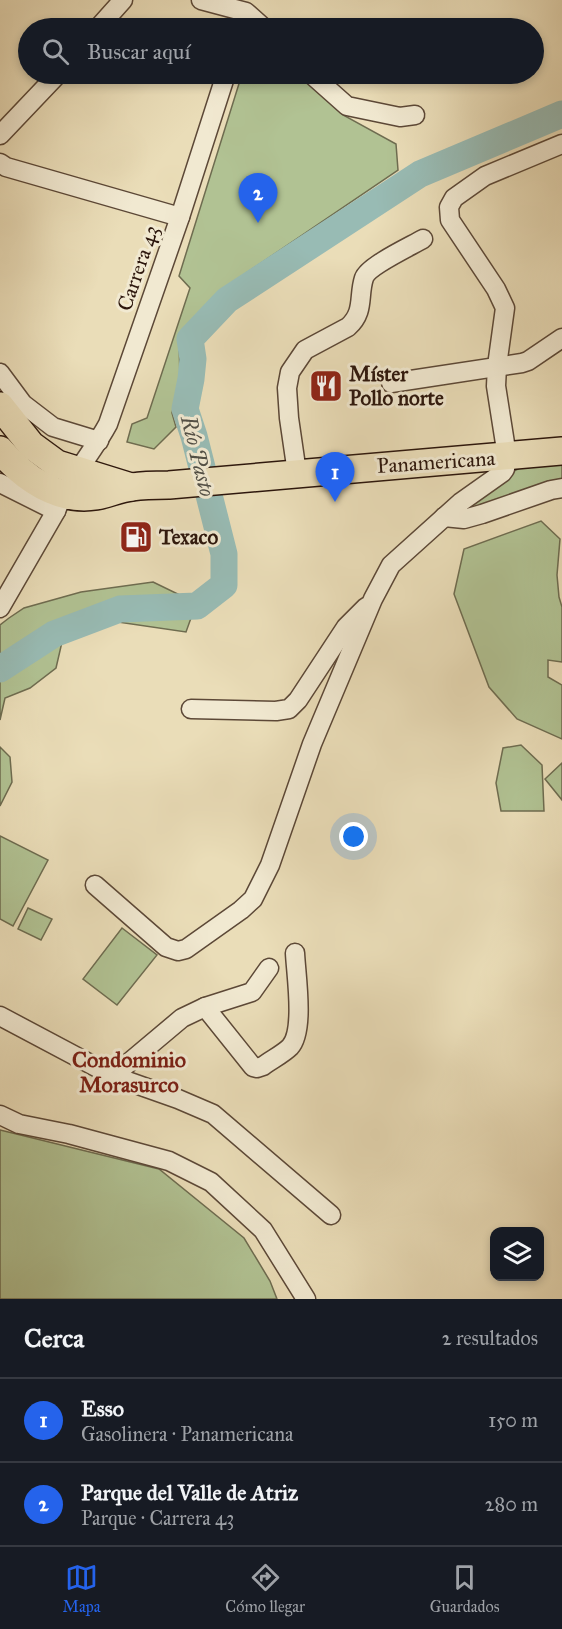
<!DOCTYPE html>
<html lang="es">
<meta charset="utf-8">
<style>
body{margin:0;font-family:"IM FELL Great Primer",serif;background:#242831;color:#f1f3f6}
.controls{position:absolute;right:18px;bottom:18px;display:grid;overflow:hidden;border-radius:12px;box-shadow:0 3px 9px #0003}
.controls button{width:54px;height:54px;display:grid;place-items:center;padding:0;border:0;border-bottom:2px solid #363941;background:#171b24;color:#f1f3f6;font:30px sans-serif}
.you{position:absolute;left:354px;top:837px;width:21px;height:21px;margin:-15px;border:4px solid #fff;border-radius:50%;background:#1a73e8;box-shadow:0 0 0 9px #1a73e833}
.badge{display:grid;place-items:center;width:39px;height:39px;border-radius:50%;background:#2563eb;color:#fff;font-size:20px;font-weight:700}
.pin{position:absolute;translate:-50% -50px;filter:drop-shadow(0 2px 3px #0008)}
.pin::after{content:'';position:absolute;top:32px;width:21px;height:18px;background:inherit;clip-path:polygon(0 0,100% 0,50% 100%)}
.list{margin:0;padding:0;list-style:none}
h2{display:flex;justify-content:space-between;align-items:center;height:78px;margin:0;padding:0 24px;font-size:26px}
h2 small{font-size:20px;font-weight:400;color:#9ea1a6}
.list li{display:grid;grid-template-columns:39px 1fr auto;gap:18px;align-items:center;box-sizing:border-box;height:84px;padding:0 24px;border-top:2px solid #363941}
.list b{display:block;font-size:22px;white-space:nowrap}
.list p{margin:0;font-size:20px;white-space:nowrap;color:#9ea1a6}
.list em{font-size:20px;font-style:normal;color:#9ea1a6}
.icon{flex:none;width:33px;height:33px;fill:none;stroke:currentColor;stroke-width:2;stroke-linecap:round;stroke-linejoin:round}
.map{position:relative;flex:none;width:562px;height:1299px;overflow:hidden}
.search{position:absolute;background:#171b24;box-shadow:0 3px 9px #0003;left:18px;right:18px;top:18px;height:66px;display:flex;align-items:center;gap:15px;box-sizing:border-box;padding:0 21px;border-radius:33px;color:#9ea1a6;font-size:22px}
.sheet{height:246px;background:#171b24}
nav{display:flex;justify-content:space-around;align-items:center;box-sizing:border-box;height:84px;border-top:2px solid #363941;background:#171b24;font-size:16px;color:#9ea1a6}
nav a{display:grid;justify-items:center;gap:3px}
nav .on{color:#2563eb}
.map>svg:first-child{display:block}
.green{fill:#b1c293;stroke:#6e6c50;stroke-width:1.5}
.lines{fill:none;stroke-linecap:round;stroke-linejoin:round}
.river{stroke:#98bbb4;stroke-width:27}
.street-casing{stroke:#5c4837;stroke-width:21}
.primary-casing{stroke:#2c160c;stroke-width:30}
.street{stroke:#f1e9d1;stroke-width:18}
.primary{stroke:#eaddb8;stroke-width:27}
.labels{text-anchor:middle;dominant-baseline:central;stroke-width:6;stroke-linejoin:round;paint-order:stroke}
.street-label{font-size:21px;fill:#2c160c;stroke:#f1e9d1}
.poi-label{font-size:21px;font-weight:bold;fill:#2c160c;stroke:#f1e9d1;text-anchor:start}
.water-label{font-size:22px;font-style:italic;fill:#525047;stroke:#f1e9d1}
.neighbourhood-label{font-size:22px;font-weight:bold;fill:#7a1f14;stroke:#f1e9d1}
</style>
<div class="map">
<svg width="562" height="1299" viewBox="0 0 562 1299">
<rect width="100%" height="100%" fill="#eaddb8"/>
<filter id="stains"><feTurbulence type="fractalNoise" baseFrequency=".00333" numOctaves="4"/><feColorMatrix values="0 0 0 0 .2 0 0 0 0 .09 0 0 0 0 .02 0 0 0 .5 -.17"/></filter>
<radialGradient id="worn" r=".72"><stop offset=".6" stop-color="#630" stop-opacity="0"/><stop offset="1" stop-color="#630" stop-opacity=".3"/></radialGradient>
<!-- green -->
<g class="green">
<path d="M 242,74 L 299,74 L 343,115 L 396,144 L 398,170 L 217,293 L 179,335 L 180,382 L 172,413 L 176,427 L 154,449 L 127,442 L 132,424 L 147,418 L 190,288 L 179,276 Z"/>
<path d="M 562,461 L 562,486 L 466,515 L 462,504 L 512,472 L 528,464 Z"/>
<path d="M 541,521 L 560,539 L 557,575 L 559,597 L 562,607 L 562,662 L 548,660 L 548,677 L 562,685 L 562,739 L 517,719 L 489,687 L 454,594 L 464,549 Z"/>
<path d="M 153,582 L 182,596 L 191,618 L 186,632 L 118,622 L 93,628 L 62,642 L 56,668 L 30,688 L 5,698 L 0,720 L 0,625 L 9,618 L 24,608 L 81,592 Z"/>
<path d="M 521,745 L 542,765 L 544,811 L 501,811 L 496,783 L 503,748 Z"/>
<path d="M 0,747 L 10,757 L 12,782 L 0,806 Z"/>
<path d="M 562,763 L 562,800 L 545,779 Z"/>
<path d="M 0,836 L 48,860 L 13,926 L 0,919 Z"/>
<path d="M 28,908 L 52,919 L 41,940 L 18,929 Z"/>
<path d="M 122,928 L 157,955 L 117,1005 L 83,979 Z"/>
<path d="M 0,1130 L 159,1169 L 244,1238 L 270,1281 L 277,1299 L 0,1299 Z"/>
</g>
<g class="lines">
<!-- river -->
<path class="river" d="M 0,669 L 54,634 L 120,609 L 197,606 L 224,585 L 224,554 L 194,436 L 185,409 L 191,379 L 193,359 L 190,339 L 227,300 L 420,174 L 562,114"/>
<defs>
<g id="street">
<path d="M 201,0 L 246,12 L 264,28"/>
<path d="M 98,28 L 123,0"/>
<path d="M 311,74 L 347,106 L 400,117 L 415,115"/>
<path d="M 0,135 L 58,74"/>
<path d="M 0,163 L 6,167 L 180,217"/>
<path d="M 0,373 L 23,404 L 53,427 L 99,441"/>
<path d="M 391,383 L 522,363 L 528,361 L 562,338"/>
<path d="M 297,473 L 289,418 L 287,388 L 290,372 L 305,350 L 348,327 C 365,312 358,296 364,278 C 368,266 411,246 423,239"/>
<path d="M 0,483 L 56,511"/>
<path d="M 444,517 L 464,519 L 482,514 L 551,490 L 562,488"/>
<path d="M 0,608 L 56,511 C 68,479 92,454 108,424 L 180,217 L 226,74"/>
<path d="M 191,709 L 276,711 L 289,709 L 298,700 L 346,627 L 366,607"/>
<path d="M 95,885 L 166,947 L 178,951 L 186,949 L 241,910 L 253,899 L 270,865 L 312,744 L 373,599 L 391,565 L 461,502 L 502,473 L 505,469 L 507,456 L 496,386 L 497,366 L 505,308 L 496,289 L 450,220 L 449,207 L 454,198 L 485,176 L 562,144"/>
<path d="M 205,1007 L 253,1067 L 257,1068 L 263,1066 C 271,1060 283,1054 290,1047 C 305,1031 296,975 295,953"/>
<path d="M 0,1016 L 113,1076 L 178,1099 L 213,1114 L 331,1215"/>
<path d="M 113,1076 L 182,1018 L 205,1007 L 252,992 L 269,968"/>
<path d="M 0,1115 L 19,1124 L 69,1134 L 169,1161 L 211,1182 L 263,1230 L 306,1299"/>
</g>
<g id="primary">
<path d="M 0,406 L 31,445 L 57,464 L 131,487"/>
<path d="M 0,450 C 24,478 58,502 96,496 C 108,494 120,488 132,487 C 144,485 157,485 169,485 L 562,451"/>
</g>
</defs>
<!-- street casing -->
<use href="#street" class="street-casing"/>
<!-- primary casing -->
<use href="#primary" class="primary-casing"/>
<!-- street -->
<use href="#street" class="street"/>
<!-- primary -->
<use href="#primary" class="primary"/>
</g>
<!-- icons -->
<defs>
<symbol id="restaurant-square" viewBox="-11 -11 22 22"><rect x="-9" y="-9" width="18" height="18" rx="4" fill="#8f2418" stroke="#f1e9d1"/><path d="M-5-6h1v4h1v-4h1v4h1v-4h1v5L-1.5 .5V6h-2V.5L-5-1ZM5-6V6H3V1.5H1.5Q1.5-4 5-6Z" fill="#fff"/></symbol>
<symbol id="fuel-square" viewBox="-11 -11 22 22"><rect x="-9" y="-9" width="18" height="18" rx="4" fill="#8f2418" stroke="#f1e9d1"/><path d="M-5.5-6h7V0h2V4h1.3V-2.5L3-4.5l.8-.8L6-3V5H2.5V1h-1V6h-7ZM-4.2-4.7v3.2H.2V-4.7Z" fill="#fff"/></symbol>
</defs>
<g fill-rule="evenodd">
<use href="#restaurant-square" x="307" y="367" width="38" height="38"/>
<use href="#fuel-square" x="117" y="518" width="38" height="38"/>
</g>
<g class="labels">
<!-- street labels -->
<g class="street-label">
<text transform="translate(138 268) rotate(-71)">Carrera 43</text>
<text transform="translate(436 462) rotate(-4)">Panamericana</text>
</g>
<!-- poi labels -->
<g class="poi-label">
<text x="349" y="374">Míster<tspan x="349" dy="24">Pollo norte</tspan></text>
<text x="159" y="537">Texaco</text>
</g>
<!-- water labels -->
<g class="water-label">
<text transform="translate(198 456) rotate(76)">Río Pasto</text>
</g>
<!-- neighbourhood labels -->
<g class="neighbourhood-label">
<text x="129" y="1059">Condominio<tspan x="129" dy="25">Morasurco</tspan></text>
</g>
</g>
<rect width="100%" height="100%" filter="url(#stains)"/>
<rect width="100%" height="100%" fill="url(#worn)"/>
</svg>
<div class="controls">
<button><svg class="icon" aria-label="layers" viewBox="0 0 24 24"><path d="M12 4l9 5-9 5-9-5zM3 14l9 5 9-5"/></svg></button>
</div>
<div class="you"></div>
<div class="pin badge" style="left:335px;top:502px">1</div>
<div class="pin badge" style="left:258px;top:223px">2</div>
<div class="search"><svg class="icon" aria-label="search" viewBox="0 0 24 24"><circle cx="10" cy="10" r="6"/><path d="M15 15l6 6"/></svg>Buscar aquí</div>
</div>
<section class="sheet">
<h2>Cerca<small>2 resultados</small></h2>
<ul class="list">
<li><span class="badge">1</span><div><b>Esso</b><p>Gasolinera · Panamericana</p></div><em>150 m</em></li>
<li><span class="badge">2</span><div><b>Parque del Valle de Atriz</b><p>Parque · Carrera 43</p></div><em>280 m</em></li>
</ul>
</section>
<nav>
<a class="on"><svg class="icon" aria-label="map" viewBox="0 0 24 24"><path d="M3 6l6-2 6 2 6-2v14l-6 2-6-2-6 2zM9 4v14M15 6v14"/></svg>Mapa</a>
<a><svg class="icon" aria-label="directions" viewBox="0 0 24 24"><path d="M12 3l9 9-9 9-9-9zM9 14v-3h6M13 9l2 2-2 2"/></svg>Cómo llegar</a>
<a><svg class="icon" aria-label="saved" viewBox="0 0 24 24"><path d="M7 4h10v16l-5-4-5 4z"/></svg>Guardados</a>
</nav>
